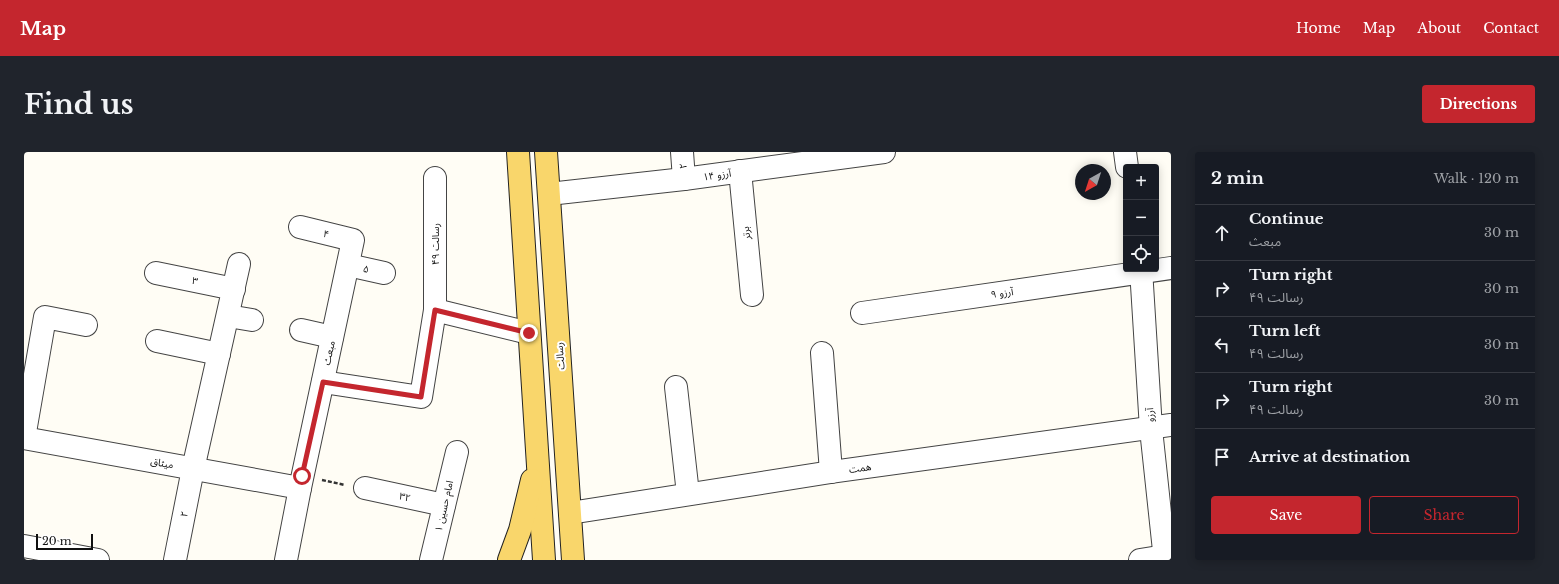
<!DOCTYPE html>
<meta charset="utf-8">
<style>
body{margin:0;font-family:"Libre Baskerville","Noto Sans Arabic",serif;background:#20242c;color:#f1f3f6}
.controls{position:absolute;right:12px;top:12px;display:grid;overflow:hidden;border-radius:4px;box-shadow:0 2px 10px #0003}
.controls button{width:36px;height:36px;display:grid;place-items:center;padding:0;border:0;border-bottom:1px solid #363941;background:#171b24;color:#f1f3f6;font:20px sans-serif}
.compass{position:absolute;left:1051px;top:12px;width:36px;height:36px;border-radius:50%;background:#171b24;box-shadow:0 2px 10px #0003;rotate:219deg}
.scale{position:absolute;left:12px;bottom:10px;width:57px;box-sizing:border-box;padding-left:4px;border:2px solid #111;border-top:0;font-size:11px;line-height:14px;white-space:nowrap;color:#111;-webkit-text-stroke:3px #fff;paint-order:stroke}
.stop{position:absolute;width:12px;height:12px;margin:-9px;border:3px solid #c4262e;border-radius:50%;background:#fff}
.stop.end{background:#c4262e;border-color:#fff;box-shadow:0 1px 4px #0008}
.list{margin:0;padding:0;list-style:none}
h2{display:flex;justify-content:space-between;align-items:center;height:52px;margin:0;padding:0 16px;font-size:17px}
h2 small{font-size:13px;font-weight:400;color:#9ea1a6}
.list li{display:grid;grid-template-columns:26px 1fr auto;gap:12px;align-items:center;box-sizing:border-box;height:56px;padding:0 16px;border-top:1px solid #363941}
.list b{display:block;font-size:15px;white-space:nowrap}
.list p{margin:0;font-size:13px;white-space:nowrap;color:#9ea1a6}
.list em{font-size:13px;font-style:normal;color:#9ea1a6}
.actions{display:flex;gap:8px;padding:12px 16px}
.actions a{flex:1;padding:9px 0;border:1px solid #c4262e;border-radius:4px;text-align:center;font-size:14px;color:#c4262e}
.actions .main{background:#c4262e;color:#fff}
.icon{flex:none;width:22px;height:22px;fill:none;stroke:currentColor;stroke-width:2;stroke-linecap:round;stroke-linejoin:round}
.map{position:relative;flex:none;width:1147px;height:408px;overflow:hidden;border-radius:4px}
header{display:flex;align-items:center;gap:24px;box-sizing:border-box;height:56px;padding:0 20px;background:#c4262e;color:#fff}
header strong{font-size:19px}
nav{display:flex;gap:22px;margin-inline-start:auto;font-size:14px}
.intro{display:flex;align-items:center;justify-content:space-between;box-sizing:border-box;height:96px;padding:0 24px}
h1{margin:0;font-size:28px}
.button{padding:10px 18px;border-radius:4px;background:#c4262e;color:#fff;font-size:14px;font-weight:700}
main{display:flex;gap:24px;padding:0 24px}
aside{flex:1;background:#171b24;border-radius:4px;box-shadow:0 2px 10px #0003}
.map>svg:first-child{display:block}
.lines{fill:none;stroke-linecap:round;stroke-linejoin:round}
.minor-casing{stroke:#444;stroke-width:24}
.major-casing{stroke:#222;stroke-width:24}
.path{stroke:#333;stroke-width:2.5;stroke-dasharray:4 2;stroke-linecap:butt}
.minor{stroke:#fff;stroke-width:22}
.major{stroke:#f9d66b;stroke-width:22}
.route{stroke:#c4262e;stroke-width:5}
.labels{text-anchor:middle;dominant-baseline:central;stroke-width:4;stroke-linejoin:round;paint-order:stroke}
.street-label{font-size:10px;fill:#111;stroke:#fff}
</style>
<header>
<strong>Map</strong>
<nav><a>Home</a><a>Map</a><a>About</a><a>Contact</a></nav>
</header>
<div class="intro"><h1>Find us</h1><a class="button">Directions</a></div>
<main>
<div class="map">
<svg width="1147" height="408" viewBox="0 0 1147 408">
<rect width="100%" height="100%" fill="#fffdf5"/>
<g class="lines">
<defs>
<g id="minor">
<path d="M 658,0 L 660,27"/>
<path d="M 1101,0 L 1103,15"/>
<path d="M 716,19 L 728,143"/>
<path d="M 525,42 L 660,27 L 860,0"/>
<path d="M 324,113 L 360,121"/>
<path d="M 1117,117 L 1127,277 L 1141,408"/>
<path d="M 132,121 L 210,137"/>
<path d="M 411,158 L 505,181"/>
<path d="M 838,161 L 1147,116"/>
<path d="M 204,164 L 228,168"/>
<path d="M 277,178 L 308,185"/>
<path d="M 133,189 L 195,202"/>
<path d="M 798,201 L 807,320"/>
<path d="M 299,230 L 397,245 L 411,158 L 411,26"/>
<path d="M 652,235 L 664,342"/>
<path d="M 0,286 L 276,336"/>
<path d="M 0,286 L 21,165 L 62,173"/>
<path d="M 341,336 L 420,353"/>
<path d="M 546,361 L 807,320 L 1147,273"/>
<path d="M 0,394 L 74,408"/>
<path d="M 151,408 L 169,317 L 215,112"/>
<path d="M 262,408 L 276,336 L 329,88 L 276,75"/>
<path d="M 407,408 L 433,300"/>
<path d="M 1116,408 L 1147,403"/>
</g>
<g id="major">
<path d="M 494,0 L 520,408"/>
<path d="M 522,0 L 549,408"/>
<path d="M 485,408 L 496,378 L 508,328"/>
</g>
</defs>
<!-- minor casing -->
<use href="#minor" class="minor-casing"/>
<!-- major casing -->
<use href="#major" class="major-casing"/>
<!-- path -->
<path class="path" d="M 298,328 L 321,333"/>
<!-- minor -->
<use href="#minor" class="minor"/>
<!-- major -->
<use href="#major" class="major"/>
</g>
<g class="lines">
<!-- route -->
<path class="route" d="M 278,324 L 299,230 L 397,245 L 411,158 L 505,181"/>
</g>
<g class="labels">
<!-- street labels -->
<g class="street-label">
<text transform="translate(659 14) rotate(-95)">۲</text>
<text transform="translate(693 23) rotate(-8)">۱۴ آرزو</text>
<text transform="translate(722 81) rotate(-96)">برتر</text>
<text transform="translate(302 82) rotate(14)">۴</text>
<text transform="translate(411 92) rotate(-90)">رسالت ۴۹</text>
<text transform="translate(342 117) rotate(12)">۵</text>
<text transform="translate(171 129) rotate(12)">۳</text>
<text transform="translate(978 141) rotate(-8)">۹ آرزو</text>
<text transform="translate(305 201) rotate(-78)">مبعث</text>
<text transform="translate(536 204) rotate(-94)">رسالت</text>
<text transform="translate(1126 263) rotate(-93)">آرزو</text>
<text transform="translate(138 311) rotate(10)">میثاق</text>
<text transform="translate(836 316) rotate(-8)">همت</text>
<text transform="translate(381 345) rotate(12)">۳۲</text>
<text transform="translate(420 354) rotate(-77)">امام حسین ۱</text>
<text transform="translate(160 362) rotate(-79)">۲</text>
</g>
</g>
</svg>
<div class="controls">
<button>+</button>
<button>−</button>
<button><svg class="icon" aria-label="locate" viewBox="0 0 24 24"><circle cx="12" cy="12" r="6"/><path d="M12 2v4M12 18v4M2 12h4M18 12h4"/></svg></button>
</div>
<svg class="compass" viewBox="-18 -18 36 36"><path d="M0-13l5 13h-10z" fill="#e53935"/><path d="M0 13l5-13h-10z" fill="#9ea1a6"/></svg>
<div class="scale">20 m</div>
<div class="stop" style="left:278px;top:324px"></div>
<div class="stop end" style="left:505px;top:181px"></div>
</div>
<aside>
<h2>2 min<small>Walk · 120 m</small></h2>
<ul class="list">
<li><svg class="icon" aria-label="ahead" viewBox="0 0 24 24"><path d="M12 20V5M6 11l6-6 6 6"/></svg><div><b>Continue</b><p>مبعث</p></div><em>30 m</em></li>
<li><svg class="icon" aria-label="right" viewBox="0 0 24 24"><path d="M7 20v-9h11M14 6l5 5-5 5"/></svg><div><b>Turn right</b><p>رسالت ۴۹</p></div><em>30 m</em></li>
<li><svg class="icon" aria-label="left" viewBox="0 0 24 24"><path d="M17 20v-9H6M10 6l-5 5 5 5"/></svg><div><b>Turn left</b><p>رسالت ۴۹</p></div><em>30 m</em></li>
<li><svg class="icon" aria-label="right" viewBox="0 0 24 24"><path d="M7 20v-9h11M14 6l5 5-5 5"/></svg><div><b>Turn right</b><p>رسالت ۴۹</p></div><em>30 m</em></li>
<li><svg class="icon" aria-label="arrive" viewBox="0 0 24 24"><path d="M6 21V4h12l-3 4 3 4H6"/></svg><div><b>Arrive at destination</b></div></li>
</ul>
<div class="actions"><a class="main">Save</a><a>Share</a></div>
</aside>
</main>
